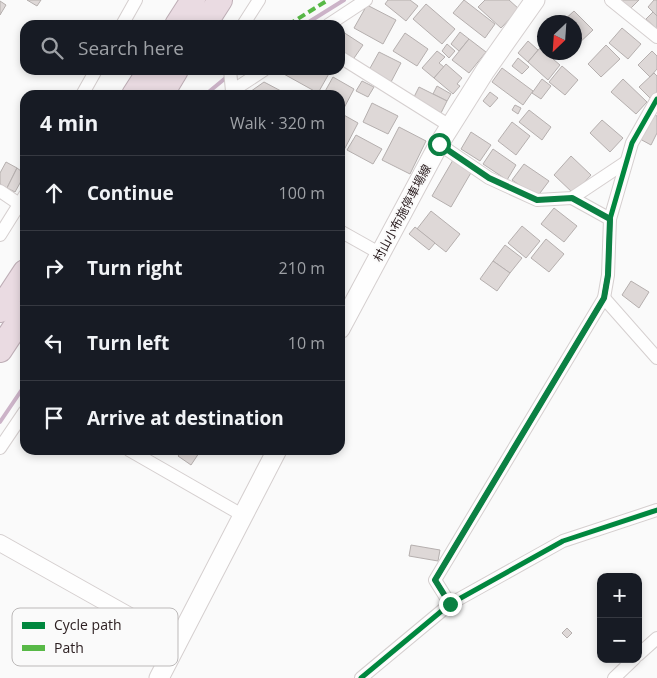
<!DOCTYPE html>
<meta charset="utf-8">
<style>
body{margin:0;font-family:"Open Sans","Noto Sans JP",sans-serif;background:#20242c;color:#f1f3f6}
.controls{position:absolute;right:15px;bottom:15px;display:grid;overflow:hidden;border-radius:10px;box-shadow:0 2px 8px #0003}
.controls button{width:45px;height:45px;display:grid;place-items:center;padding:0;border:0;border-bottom:1px solid #363941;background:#171b24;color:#f1f3f6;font:25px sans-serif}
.compass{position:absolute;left:537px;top:15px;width:45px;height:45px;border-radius:50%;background:#171b24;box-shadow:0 2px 8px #0003;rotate:205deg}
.stop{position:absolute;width:15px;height:15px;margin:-11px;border:4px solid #0b8043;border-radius:50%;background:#fff}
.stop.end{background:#0b8043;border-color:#fff;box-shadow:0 1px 5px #0008}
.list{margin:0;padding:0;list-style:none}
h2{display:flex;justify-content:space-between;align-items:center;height:65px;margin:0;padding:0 20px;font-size:21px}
h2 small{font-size:16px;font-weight:400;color:#9ea1a6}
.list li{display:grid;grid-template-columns:32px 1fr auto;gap:15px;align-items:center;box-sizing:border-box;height:75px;padding:0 20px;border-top:1px solid #363941}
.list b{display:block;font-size:19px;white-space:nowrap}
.list em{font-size:16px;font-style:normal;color:#9ea1a6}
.icon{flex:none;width:28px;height:28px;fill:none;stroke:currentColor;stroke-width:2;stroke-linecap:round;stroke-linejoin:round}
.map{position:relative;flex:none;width:657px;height:678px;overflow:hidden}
.search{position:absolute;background:#171b24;box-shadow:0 2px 8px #0003;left:20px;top:20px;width:325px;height:55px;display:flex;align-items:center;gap:12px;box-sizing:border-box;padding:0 18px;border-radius:15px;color:#9ea1a6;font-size:19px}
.panel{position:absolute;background:#171b24;box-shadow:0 2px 8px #0003;left:20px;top:90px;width:325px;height:365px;border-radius:15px}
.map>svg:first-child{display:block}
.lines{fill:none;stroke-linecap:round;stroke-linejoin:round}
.stream{stroke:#ccb3c8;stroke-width:4}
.building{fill:#ded8d7;stroke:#b5afae}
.minor-casing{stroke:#d5cfcf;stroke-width:14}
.tertiary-casing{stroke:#d5cfcf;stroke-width:18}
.secondary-casing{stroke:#d5cfcf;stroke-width:21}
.motorway-casing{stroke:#beaeb6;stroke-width:26}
.minor{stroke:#fefefe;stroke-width:12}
.tertiary{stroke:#fefefe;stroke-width:16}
.secondary{stroke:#fefefe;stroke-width:19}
.motorway{stroke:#eadbe2;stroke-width:24}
.quiet{stroke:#58b947;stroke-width:4;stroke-dasharray:8 4;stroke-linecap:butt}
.cycleway-casing{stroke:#fafafa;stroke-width:8}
.cycleway{stroke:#00873e;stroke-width:5}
.route{stroke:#0b8043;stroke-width:6}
.labels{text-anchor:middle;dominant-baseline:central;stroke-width:4;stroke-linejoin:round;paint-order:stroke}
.street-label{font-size:12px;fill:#2d2022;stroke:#fafafa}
.key{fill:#fafafa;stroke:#bcb9b9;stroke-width:1}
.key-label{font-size:14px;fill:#2d2022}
</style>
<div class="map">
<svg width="657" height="678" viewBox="0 0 657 678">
<rect width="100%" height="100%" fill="#fafafa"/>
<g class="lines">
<!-- stream -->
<g class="stream">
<path d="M 304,25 L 344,0"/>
<path d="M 205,95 L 228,76"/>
<path d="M 0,422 L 25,385"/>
</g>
</g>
<!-- building -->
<g class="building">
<path d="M 27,0 L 41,0 L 37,6 Z"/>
<path d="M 388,0 L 410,0 L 418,6 L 406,21 L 385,4 Z"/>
<path d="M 464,0 L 495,24 L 485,38 L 453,13 Z"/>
<path d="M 485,0 L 509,0 L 519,9 L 501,28 L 478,7 Z"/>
<path d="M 620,0 L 639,0 L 630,9 Z"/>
<path d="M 654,0 L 657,0 L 657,16 L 648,7 Z"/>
<path d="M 0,1 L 6,5 L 0,15 Z"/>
<path d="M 426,4 L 455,29 L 442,44 L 413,19 Z"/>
<path d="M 367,5 L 396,20 L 383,44 L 354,28 Z"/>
<path d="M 574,11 L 593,30 L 576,46 L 574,22 L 562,22 Z"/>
<path d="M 653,12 L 657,16 L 657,29 L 646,19 Z"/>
<path d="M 622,28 L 641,44 L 628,59 L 609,43 Z"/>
<path d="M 340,30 L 363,45 L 352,61 L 340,54 Z"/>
<path d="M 460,32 L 469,39 L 459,51 L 451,44 Z"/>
<path d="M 405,33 L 428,49 L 417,66 L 393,51 Z"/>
<path d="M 469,39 L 486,52 L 469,73 L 452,60 Z"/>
<path d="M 528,41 L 538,50 L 528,62 L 518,53 Z"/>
<path d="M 447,44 L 455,51 L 449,58 L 442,51 Z"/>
<path d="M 606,45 L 620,59 L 601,77 L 588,64 Z"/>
<path d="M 540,48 L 560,65 L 548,80 L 528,62 Z"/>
<path d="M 437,51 L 445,57 L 439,63 L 444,67 L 434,78 L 422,68 Z"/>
<path d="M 652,51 L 657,56 L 657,69 L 650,77 L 638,65 Z"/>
<path d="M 379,52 L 401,63 L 391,82 L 369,70 Z"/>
<path d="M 518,58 L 529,67 L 522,74 L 512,66 Z"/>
<path d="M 446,64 L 462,78 L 457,84 L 460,86 L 453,94 L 434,78 Z"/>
<path d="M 562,66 L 578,80 L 565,95 L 549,82 Z"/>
<path d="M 502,68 L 533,91 L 523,105 L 492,82 Z"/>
<path d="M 284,70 L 306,71 L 331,70 L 318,93 L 282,73 Z"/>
<path d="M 654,73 L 657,76 L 657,92 L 650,98 L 639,87 Z"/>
<path d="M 333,77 L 354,89 L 344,108 L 340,106 L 340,95 L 323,95 Z"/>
<path d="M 542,79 L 551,86 L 541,99 L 532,93 Z"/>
<path d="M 623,79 L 647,102 L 636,114 L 611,92 Z"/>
<path d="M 362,81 L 374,87 L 368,97 L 356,91 Z"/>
<path d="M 264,82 L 281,91 L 279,95 L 247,94 Z"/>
<path d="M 437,86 L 451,94 L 447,101 L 433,94 Z"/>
<path d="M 419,87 L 447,101 L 441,113 L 413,99 Z"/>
<path d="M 490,92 L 498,98 L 490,107 L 483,101 Z"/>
<path d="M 372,103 L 398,116 L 388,134 L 363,122 Z"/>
<path d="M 515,105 L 521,108 L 518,114 L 512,110 Z"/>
<path d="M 529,110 L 551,127 L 542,140 L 519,122 Z"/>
<path d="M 342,114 L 358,123 L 344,150 L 340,148 Z"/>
<path d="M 653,114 L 657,116 L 657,133 L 651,145 L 640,139 Z"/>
<path d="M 602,120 L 623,138 L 610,152 L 590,133 Z"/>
<path d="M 512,122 L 530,136 L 516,155 L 498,141 Z"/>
<path d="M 399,127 L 426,141 L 410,174 L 382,160 Z"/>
<path d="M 471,132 L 491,145 L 480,161 L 461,149 Z"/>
<path d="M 356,135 L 382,149 L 373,164 L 347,150 Z"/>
<path d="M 493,149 L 516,165 L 507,180 L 483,164 Z"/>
<path d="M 571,156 L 591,175 L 574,194 L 554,175 Z"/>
<path d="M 453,160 L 472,171 L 451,207 L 432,196 Z"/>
<path d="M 6,162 L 17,168 L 7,188 L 0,184 L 0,173 Z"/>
<path d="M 524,164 L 549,181 L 537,197 L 512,180 Z"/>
<path d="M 17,168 L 25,174 L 15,192 L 7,188 Z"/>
<path d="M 554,208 L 577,226 L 564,242 L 541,224 Z"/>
<path d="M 431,211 L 460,234 L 446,252 L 417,229 Z"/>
<path d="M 522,226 L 540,241 L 526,258 L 508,243 Z"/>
<path d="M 415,227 L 435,243 L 429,250 L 409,234 Z"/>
<path d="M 546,239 L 564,254 L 549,272 L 531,258 Z"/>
<path d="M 505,245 L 522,258 L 510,273 L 493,261 Z"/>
<path d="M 493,261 L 510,273 L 497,291 L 480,279 Z"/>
<path d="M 631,281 L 649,292 L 639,308 L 622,295 Z"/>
<path d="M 183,450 L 193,450 L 199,453 L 191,465 L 178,456 Z"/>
<path d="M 411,545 L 440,550 L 438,561 L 409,556 Z"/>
<path d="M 567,628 L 572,633 L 567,638 L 562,633 Z"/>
</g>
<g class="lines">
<defs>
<g id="minor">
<path d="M 611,0 L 657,37"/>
<path d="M 122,25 L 136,0"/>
<path d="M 243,25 L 259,0"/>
<path d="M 328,25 L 366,0"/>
<path d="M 340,57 L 450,126"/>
<path d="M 230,70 L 232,91 L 230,95"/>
<path d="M 232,91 L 264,70"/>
<path d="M 82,95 L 96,70"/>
<path d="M 439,144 L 489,178 L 537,200 L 572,198 L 626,162"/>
<path d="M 0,191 L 25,208"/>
<path d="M 572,198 L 610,219"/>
<path d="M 340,231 L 381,254"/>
<path d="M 0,235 L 25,195"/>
<path d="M 604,298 L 657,358"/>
<path d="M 0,448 L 25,411"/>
<path d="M 129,450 L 244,516"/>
<path d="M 450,604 L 435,580 L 604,298 L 608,275 L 610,219 L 632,143 L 657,99"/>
<path d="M 638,655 L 657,638"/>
<path d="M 361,678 L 450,604 L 563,541 L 657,510"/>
<path d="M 614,678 L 634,659"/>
</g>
<path id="tertiary" d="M 0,543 L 176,642"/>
<g id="secondary">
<path d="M 340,329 L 439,144 L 485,71 L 535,0"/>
<path d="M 159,678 L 277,450"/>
</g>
<g id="motorway">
<path d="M 177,25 L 193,0"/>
<path d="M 204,25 L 220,0"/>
<path d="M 134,95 L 150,70"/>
<path d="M 161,95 L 176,70"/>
<path d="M 0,310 L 25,272"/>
<path d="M 0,350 L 25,312"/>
</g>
</defs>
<!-- minor casing -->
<use href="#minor" class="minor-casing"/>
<!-- tertiary casing -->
<use href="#tertiary" class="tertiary-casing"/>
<!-- secondary casing -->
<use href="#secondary" class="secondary-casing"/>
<!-- motorway casing -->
<use href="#motorway" class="motorway-casing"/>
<!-- minor -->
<use href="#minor" class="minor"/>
<!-- tertiary -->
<use href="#tertiary" class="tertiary"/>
<!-- secondary -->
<use href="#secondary" class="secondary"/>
<!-- motorway -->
<use href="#motorway" class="motorway"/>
<!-- quiet -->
<path class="quiet" d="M 288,25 L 328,0"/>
<defs>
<g id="cycleway">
<path d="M 450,604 L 435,580 L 604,298 L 608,275 L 610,219 L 632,143 L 657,99"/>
<path d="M 361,678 L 450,604 L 563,541 L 657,510"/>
</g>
</defs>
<!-- cycleway casing -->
<use href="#cycleway" class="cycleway-casing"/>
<!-- cycleway -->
<use href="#cycleway" class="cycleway"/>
</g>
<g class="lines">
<!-- route -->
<path class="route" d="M 439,144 L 489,178 L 537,200 L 572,198 L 610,219 L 608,275 L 604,298 L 435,580 L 450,604"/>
</g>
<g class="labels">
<!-- street labels -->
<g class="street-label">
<text transform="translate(402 213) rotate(-62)">村山小布施停車場線</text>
</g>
</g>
<!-- legend -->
<rect x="12" y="608" width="166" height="58" rx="8" class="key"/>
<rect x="22" y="622" width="23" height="7" fill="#00873e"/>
<rect x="22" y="645" width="23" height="6" fill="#58b947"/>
<g class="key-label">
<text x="54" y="630">Cycle path</text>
<text x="54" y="653">Path</text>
</g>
</svg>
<div class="controls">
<button>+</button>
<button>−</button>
</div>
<svg class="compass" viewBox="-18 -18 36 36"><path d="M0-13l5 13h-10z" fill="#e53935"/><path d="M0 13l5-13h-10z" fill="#9ea1a6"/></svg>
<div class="stop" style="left:439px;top:144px"></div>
<div class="stop end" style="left:450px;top:604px"></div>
<div class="search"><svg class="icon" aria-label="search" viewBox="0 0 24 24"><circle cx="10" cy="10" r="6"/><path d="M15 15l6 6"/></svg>Search here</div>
<section class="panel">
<h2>4 min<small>Walk · 320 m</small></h2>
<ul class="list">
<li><svg class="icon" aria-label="ahead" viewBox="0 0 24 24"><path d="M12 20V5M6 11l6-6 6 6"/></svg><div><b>Continue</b></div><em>100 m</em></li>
<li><svg class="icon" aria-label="right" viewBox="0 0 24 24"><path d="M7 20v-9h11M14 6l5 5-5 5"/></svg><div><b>Turn right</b></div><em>210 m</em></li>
<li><svg class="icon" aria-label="left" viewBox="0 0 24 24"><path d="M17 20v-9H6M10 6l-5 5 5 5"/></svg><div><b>Turn left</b></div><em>10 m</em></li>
<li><svg class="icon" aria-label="arrive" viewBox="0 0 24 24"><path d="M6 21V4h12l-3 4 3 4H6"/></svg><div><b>Arrive at destination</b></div></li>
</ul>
</section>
</div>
